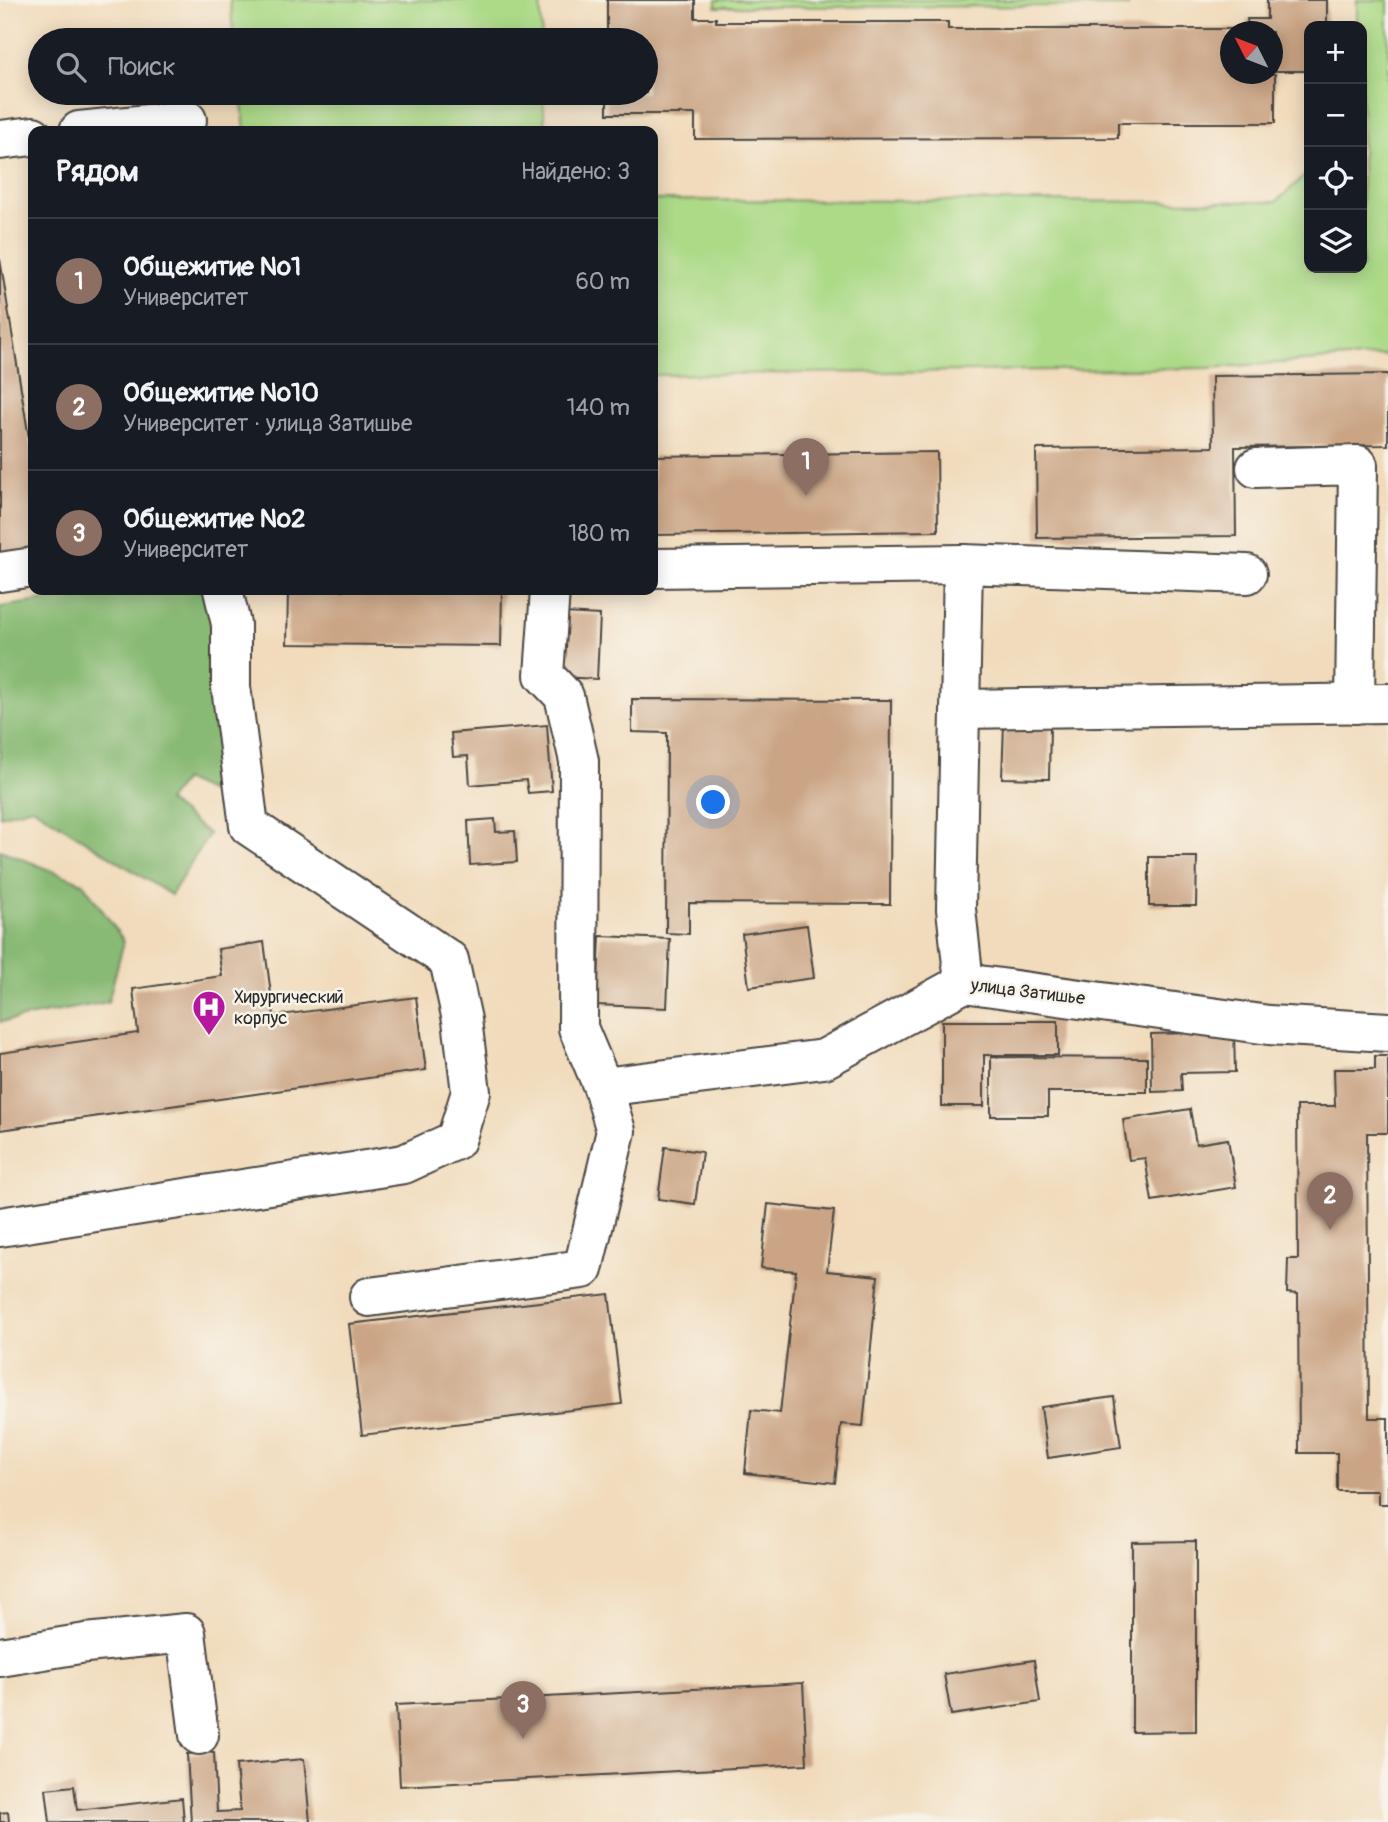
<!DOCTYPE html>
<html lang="ru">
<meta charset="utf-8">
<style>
body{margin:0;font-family:Pangolin,sans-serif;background:#242831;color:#f1f3f6}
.controls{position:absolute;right:21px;top:21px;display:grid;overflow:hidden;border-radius:14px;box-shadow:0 4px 18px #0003}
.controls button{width:63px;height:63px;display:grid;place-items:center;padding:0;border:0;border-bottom:2px solid #363941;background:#171b24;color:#f1f3f6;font:35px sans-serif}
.compass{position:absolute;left:1220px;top:21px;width:63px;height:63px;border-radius:50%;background:#171b24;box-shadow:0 4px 18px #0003;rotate:312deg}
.you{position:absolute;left:714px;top:803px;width:24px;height:24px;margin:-18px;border:5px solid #fff;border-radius:50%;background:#1a73e8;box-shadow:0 0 0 10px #1a73e833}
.badge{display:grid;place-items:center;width:46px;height:46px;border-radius:50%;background:#1a73e8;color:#fff;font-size:23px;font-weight:700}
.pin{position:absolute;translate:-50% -58px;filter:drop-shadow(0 2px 4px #0008)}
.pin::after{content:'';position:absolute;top:37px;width:24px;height:21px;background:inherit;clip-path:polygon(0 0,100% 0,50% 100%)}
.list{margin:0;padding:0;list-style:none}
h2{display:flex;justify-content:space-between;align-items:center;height:91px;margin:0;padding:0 28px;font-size:30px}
h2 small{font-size:23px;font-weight:400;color:#9ea1a6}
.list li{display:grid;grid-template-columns:46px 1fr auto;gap:21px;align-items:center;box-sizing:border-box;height:126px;padding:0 28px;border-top:2px solid #363941}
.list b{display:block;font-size:26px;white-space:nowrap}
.list p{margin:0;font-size:23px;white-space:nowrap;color:#9ea1a6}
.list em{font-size:23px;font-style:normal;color:#9ea1a6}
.icon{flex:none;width:38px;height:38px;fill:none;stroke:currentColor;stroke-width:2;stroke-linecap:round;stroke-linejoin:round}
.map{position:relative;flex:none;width:1388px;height:1822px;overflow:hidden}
.search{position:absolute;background:#171b24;box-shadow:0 4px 18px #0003;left:28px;top:28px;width:630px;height:77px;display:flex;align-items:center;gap:18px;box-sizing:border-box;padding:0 24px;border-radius:38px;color:#9ea1a6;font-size:26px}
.panel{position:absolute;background:#171b24;box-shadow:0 4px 18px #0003;left:28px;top:126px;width:630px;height:469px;border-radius:14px}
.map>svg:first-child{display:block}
.green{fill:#acda87;stroke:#6c8259;stroke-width:2}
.forest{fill:#89ba74;stroke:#5a7250;stroke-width:2}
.building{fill:#caa484}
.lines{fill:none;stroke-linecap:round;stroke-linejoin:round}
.minor-casing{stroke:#494541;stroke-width:42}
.minor{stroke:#fff;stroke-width:38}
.labels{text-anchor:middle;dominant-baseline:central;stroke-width:5;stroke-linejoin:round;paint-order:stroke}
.street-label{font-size:18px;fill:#2b2b2b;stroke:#f7f3e8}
.poi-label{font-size:18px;fill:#2b2b2b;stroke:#f7f3e8;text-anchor:start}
</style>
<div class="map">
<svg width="1388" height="1822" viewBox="0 0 1388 1822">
<rect width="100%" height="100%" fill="#f7f3e8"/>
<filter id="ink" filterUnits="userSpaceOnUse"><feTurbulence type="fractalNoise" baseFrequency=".0143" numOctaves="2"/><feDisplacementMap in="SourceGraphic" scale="14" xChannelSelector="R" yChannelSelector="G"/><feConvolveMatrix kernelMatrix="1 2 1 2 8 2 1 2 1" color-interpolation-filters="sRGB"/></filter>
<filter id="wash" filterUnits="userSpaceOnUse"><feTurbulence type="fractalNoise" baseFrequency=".00686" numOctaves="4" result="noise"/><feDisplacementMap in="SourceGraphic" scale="28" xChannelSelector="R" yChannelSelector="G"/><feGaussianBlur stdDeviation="1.57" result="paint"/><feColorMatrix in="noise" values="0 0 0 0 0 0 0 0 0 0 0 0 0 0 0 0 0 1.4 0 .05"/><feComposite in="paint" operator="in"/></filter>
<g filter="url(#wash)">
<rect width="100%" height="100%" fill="#f1dbbc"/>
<!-- green -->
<g class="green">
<path d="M 230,0 L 540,0 L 542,40 L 234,40 Z"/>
<path d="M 716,0 L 1128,0 L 1128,6 L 716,7 Z"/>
<path d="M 1357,0 L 1388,0 L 1388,355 L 1208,368 L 653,375 L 653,200 L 1276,202 L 1309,172 L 1309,268 L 1362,268 L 1362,26 L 1357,26 Z"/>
<path d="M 241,93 L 543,93 L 545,131 L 245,131 Z"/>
</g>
<!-- forest -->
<g class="forest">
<path d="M 110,590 L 207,590 L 213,609 L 236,803 L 184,780 L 167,801 L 209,834 L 171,895 L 32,807 L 0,816 L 0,607 Z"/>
<path d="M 0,850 L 83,883 L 124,941 L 108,1002 L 0,1022 Z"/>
</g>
<g id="blocks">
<!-- building -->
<g class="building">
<path d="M 607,0 L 695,0 L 695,18 L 716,18 L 716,22 L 948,22 L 948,29 L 1248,29 L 1247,19 L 1267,19 L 1267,0 L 1327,0 L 1327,26 L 1309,26 L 1309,71 L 1272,71 L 1272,32 L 1230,32 L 1230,74 L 1275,74 L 1275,123 L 1118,123 L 1118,138 L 695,139 L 695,114 L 607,114 L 607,93 L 646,93 L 646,40 L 607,40 Z"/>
<path d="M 0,259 L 33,463 L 33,549 L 0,555 Z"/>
<path d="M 1388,374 L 1388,445 L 1235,447 L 1236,536 L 1037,538 L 1036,449 L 1213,447 L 1212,376 Z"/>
<path d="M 937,452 L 938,531 L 653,535 L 653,456 Z"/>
<path d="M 288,590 L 502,590 L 501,646 L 287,644 Z"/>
<path d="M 564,613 L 600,615 L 597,679 L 560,677 Z"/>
<path d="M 632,699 L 891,700 L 890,904 L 689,903 L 689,934 L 666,933 L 667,733 L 632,732 Z"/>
<path d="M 1004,724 L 1050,725 L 1049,779 L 1002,778 Z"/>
<path d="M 547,725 L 552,791 L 528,793 L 526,780 L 470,785 L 468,756 L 453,757 L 451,733 Z"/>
<path d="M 495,819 L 496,832 L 515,831 L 517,862 L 470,865 L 468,821 Z"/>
<path d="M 1149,857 L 1197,857 L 1196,906 L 1149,906 Z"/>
<path d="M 807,925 L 814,978 L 749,987 L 742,934 Z"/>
<path d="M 600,936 L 670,939 L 667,1008 L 597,1005 Z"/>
<path d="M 264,942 L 274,1016 L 416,997 L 426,1070 L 0,1130 L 0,1053 L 138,1033 L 133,989 L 222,976 L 218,949 Z"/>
<path d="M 942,1021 L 1058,1021 L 1058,1055 L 984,1055 L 984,1106 L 942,1106 Z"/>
<path d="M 1234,1032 L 1235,1072 L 1181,1073 L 1182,1091 L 1152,1092 L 1151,1034 Z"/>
<path d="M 1375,1056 L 1388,1056 L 1388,1133 L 1367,1133 L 1369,1418 L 1388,1418 L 1388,1504 L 1378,1504 L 1378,1491 L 1337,1491 L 1337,1453 L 1299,1453 L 1298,1294 L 1287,1293 L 1288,1259 L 1298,1259 L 1297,1106 L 1335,1106 L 1334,1069 L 1375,1069 Z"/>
<path d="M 991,1057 L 1147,1058 L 1147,1092 L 1048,1092 L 1048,1116 L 991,1116 Z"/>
<path d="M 1190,1109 L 1196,1144 L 1228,1139 L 1236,1187 L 1152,1201 L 1145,1158 L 1129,1160 L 1123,1120 Z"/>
<path d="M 665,1147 L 702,1152 L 695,1204 L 658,1199 Z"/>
<path d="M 768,1204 L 834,1211 L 827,1271 L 878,1276 L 863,1426 L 841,1424 L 835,1483 L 745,1473 L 751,1410 L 780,1413 L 796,1271 L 761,1268 Z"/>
<path d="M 609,1294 L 622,1404 L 362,1435 L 349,1324 Z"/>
<path d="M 1114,1397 L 1121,1447 L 1048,1458 L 1041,1407 Z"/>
<path d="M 1196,1541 L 1196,1731 L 1132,1732 L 1132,1542 Z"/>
<path d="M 1034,1660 L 1040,1702 L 951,1715 L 944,1674 Z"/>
<path d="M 803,1683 L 807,1764 L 400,1786 L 396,1705 Z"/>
<path d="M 214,1752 L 217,1812 L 240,1811 L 236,1765 L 304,1759 L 310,1822 L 191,1822 L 187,1754 Z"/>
<path d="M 74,1786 L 77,1810 L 182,1798 L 184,1822 L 50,1822 L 46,1789 Z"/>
<path d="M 8,1812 L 9,1822 L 0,1822 L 0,1813 Z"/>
</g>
</g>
</g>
<g filter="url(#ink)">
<use href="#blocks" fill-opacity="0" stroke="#494541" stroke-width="2"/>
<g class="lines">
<defs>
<g id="minor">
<path d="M 79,131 L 187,120"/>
<path d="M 0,140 L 33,136"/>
<path d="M 1256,468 L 1358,465 L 1355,704"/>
<path d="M 653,568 L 963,564"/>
<path d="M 0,572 L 33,567"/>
<path d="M 961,709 L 1388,703"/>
<path d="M 964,983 L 956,909 L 963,564 L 1247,574"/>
<path d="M 603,1087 L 824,1059 L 964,983 L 1269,1025 L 1388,1032"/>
<path d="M 0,1227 L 404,1164 L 456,1140 L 471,1092 L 462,1020 L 449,960 L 249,826 L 231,687 L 231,624 L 223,590"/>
<path d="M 369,1297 L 583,1269 L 616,1131 L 603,1087 L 578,1028 L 579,761 L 564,696 L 544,675 L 550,590"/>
<path d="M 0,1657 L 86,1643 L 186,1633 L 199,1735"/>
</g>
</defs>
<!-- minor casing -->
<use href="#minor" class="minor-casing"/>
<!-- minor -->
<use href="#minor" class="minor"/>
</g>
</g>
<!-- icons -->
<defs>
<symbol id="hospital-pin" viewBox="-11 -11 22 30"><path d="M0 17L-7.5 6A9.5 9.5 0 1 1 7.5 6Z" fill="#b5179e" stroke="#f7f3e8"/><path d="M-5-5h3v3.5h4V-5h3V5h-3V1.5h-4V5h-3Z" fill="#fff"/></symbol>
</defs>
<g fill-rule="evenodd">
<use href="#hospital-pin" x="190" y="988" width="38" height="52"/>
</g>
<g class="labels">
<!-- street labels -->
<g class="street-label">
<text transform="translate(1028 992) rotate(7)">улица Затишье</text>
</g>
<!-- poi labels -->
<g class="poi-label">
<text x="234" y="997">Хирургический<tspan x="234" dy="21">корпус</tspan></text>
</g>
</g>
</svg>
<div class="controls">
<button>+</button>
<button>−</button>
<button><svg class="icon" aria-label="locate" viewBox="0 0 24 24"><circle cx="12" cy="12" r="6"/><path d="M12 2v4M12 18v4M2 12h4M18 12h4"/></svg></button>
<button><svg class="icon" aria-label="layers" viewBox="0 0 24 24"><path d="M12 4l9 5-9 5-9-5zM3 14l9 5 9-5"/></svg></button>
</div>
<svg class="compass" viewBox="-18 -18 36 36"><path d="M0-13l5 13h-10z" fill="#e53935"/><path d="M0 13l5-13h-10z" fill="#9ea1a6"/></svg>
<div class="you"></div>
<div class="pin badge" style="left:806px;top:496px;background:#8d6e63">1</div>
<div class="pin badge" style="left:1330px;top:1230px;background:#8d6e63">2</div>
<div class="pin badge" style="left:523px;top:1739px;background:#8d6e63">3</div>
<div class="search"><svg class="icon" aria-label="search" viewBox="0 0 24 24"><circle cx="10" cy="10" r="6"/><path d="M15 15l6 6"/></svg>Поиск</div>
<section class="panel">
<h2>Рядом<small>Найдено: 3</small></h2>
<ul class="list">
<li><span class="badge" style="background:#8d6e63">1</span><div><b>Общежитие №1</b><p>Университет</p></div><em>60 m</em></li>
<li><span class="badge" style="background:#8d6e63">2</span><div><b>Общежитие №10</b><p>Университет · улица Затишье</p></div><em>140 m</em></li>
<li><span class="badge" style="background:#8d6e63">3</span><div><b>Общежитие №2</b><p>Университет</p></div><em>180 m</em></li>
</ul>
</section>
</div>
